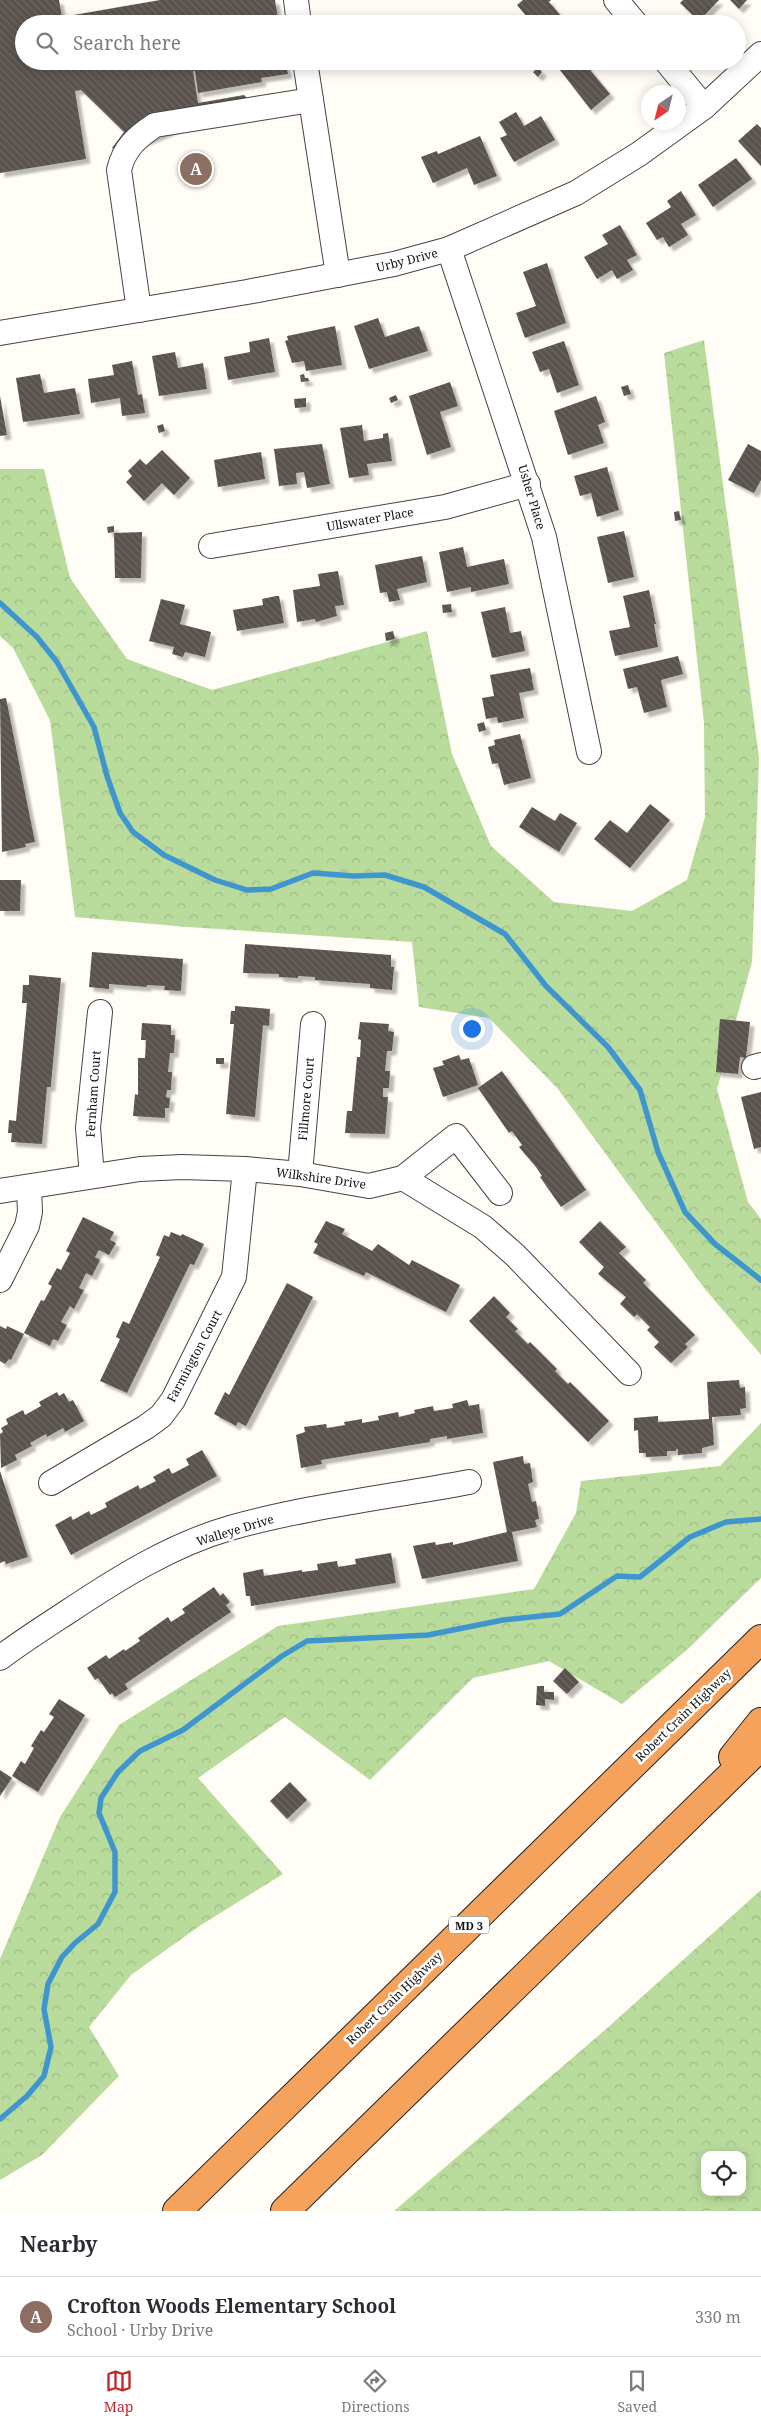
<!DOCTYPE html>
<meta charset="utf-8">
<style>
body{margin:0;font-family:"Noto Serif",serif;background:#f2f2f3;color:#2b2b33}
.controls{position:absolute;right:15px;bottom:15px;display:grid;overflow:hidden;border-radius:10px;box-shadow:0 2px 12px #0003}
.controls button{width:45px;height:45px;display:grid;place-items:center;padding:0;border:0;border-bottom:1px solid #e1e1e2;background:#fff;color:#2b2b33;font:25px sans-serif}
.compass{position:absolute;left:641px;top:85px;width:45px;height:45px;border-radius:50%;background:#fff;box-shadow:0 2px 12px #0003;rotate:215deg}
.you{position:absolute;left:471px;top:1028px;width:18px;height:18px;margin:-12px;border:4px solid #fff;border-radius:50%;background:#1a73e8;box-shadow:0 0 0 8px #1a73e833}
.badge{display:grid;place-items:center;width:32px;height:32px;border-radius:50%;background:#c4262e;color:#fff;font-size:16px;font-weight:700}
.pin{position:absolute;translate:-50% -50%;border:2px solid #fff;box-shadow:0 1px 5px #0006}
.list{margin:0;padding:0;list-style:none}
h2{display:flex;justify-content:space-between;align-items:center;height:65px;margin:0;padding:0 20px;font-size:21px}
h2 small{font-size:16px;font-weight:400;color:#7c7c81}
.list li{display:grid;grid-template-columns:32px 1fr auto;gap:15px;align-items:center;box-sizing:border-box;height:80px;padding:0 20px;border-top:1px solid #e1e1e2}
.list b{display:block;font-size:19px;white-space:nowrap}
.list p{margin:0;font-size:16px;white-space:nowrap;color:#7c7c81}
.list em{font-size:16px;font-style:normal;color:#7c7c81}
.icon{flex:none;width:28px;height:28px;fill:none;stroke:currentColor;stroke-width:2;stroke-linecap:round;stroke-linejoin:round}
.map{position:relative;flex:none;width:761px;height:2211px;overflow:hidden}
.search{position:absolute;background:#fff;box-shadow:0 2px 12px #0003;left:15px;right:15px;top:15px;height:55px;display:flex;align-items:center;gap:12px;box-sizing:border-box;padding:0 18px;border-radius:28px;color:#7c7c81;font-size:19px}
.sheet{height:145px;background:#fff}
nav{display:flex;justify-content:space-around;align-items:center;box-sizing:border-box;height:70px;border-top:1px solid #e1e1e2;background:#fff;font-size:14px;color:#7c7c81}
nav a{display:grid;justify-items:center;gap:2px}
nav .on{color:#c4262e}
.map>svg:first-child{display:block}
.forest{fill:url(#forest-crowns);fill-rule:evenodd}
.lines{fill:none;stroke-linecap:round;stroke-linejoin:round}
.stream{stroke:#3f96cf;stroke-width:5.5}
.building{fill:url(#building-back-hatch);filter:url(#shadow)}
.minor-casing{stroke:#444;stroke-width:26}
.highway-casing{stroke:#222;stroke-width:30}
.minor{stroke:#fff;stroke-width:24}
.highway{stroke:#f5a25d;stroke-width:28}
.labels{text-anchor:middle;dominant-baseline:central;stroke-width:5;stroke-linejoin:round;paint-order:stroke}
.shield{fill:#fff;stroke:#585858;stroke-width:1}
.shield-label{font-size:11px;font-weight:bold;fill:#111}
.street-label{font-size:12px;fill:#111;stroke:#fff}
</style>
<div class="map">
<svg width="761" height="2211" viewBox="0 0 761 2211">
<defs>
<pattern id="forest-crowns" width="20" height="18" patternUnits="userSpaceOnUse" patternTransform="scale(1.25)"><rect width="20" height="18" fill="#b9dc9c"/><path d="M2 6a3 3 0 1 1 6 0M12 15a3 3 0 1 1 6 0" fill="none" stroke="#9ebc85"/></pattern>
<pattern id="building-back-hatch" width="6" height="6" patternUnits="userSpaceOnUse" patternTransform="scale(1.25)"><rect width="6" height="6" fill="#5a524d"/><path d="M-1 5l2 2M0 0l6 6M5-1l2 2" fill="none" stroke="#6d6662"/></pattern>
<filter id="shadow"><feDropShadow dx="4.5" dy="4.5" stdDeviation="1" flood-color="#0004"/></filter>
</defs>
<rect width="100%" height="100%" fill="#fffdf5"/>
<!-- forest -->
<g class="forest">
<path d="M 704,340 L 759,758 L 752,962 L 717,1089 L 748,1202 L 761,1219 L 761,1355 L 705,1289 L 558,1089 L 489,1018 L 419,1007 L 412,942 L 187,927 L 75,917 L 50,720 L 13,648 L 0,636 L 0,469 L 44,469 L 70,578 L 127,659 L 212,690 L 427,631 L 452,754 L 491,846 L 554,902 L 632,911 L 687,880 L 705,817 L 704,723 L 664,353 Z"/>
<path d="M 761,1423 L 761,1578 L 688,1649 L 622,1704 L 549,1661 L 473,1678 L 370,1780 L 285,1717 L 198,1778 L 283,1874 L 198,1927 L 131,1975 L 89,2027 L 119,2076 L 42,2155 L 0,2180 L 0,1959 L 60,1817 L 119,1725 L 278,1626 L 534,1589 L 576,1513 L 581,1481 L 720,1466 Z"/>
<path d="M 761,1890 L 761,2211 L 394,2211 L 605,2030 ZM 705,2155 L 742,2155 L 742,2192 L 705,2192 Z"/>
</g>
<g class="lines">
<!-- stream -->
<g class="stream">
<path d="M 0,603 L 37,637 L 57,662 L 94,727 L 107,776 L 120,813 L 133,832 L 164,855 L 215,880 L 247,890 L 271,889 L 313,873 L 354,876 L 385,875 L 424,887 L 505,934 L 546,986 L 608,1047 L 640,1090 L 658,1152 L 685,1212 L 715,1244 L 761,1280"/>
<path d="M 0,2119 L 27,2096 L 44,2076 L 51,2047 L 44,2009 L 48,1984 L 62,1957 L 75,1943 L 98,1924 L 115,1892 L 115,1852 L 99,1813 L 101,1798 L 118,1772 L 140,1751 L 183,1730 L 282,1656 L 307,1641 L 428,1635 L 503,1620 L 560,1614 L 617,1576 L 640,1577 L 690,1537 L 726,1522 L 761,1519"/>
</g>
</g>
<!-- building -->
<g class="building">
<path d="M 0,0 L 59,0 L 62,17 L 160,0 L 275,0 L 279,24 L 24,24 L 24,61 L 285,61 L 288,74 L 261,78 L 262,82 L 198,93 L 195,71 L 193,71 L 198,103 L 244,95 L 248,99 L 118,152 L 112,148 L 124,132 L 81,90 L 75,91 L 86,159 L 0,173 Z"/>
<path d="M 523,0 L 551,0 L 549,2 L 568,24 L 533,24 L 517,5 Z"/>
<path d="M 683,0 L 719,0 L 699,21 L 680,3 Z"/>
<path d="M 730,0 L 747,0 L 739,9 Z"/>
<path d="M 553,61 L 591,61 L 586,65 L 610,94 L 591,110 Z"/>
<path d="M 538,68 L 542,72 L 538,77 L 533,72 Z"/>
<path d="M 516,112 L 524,126 L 541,116 L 555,140 L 514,162 L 500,138 L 507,135 L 499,122 Z"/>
<path d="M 757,124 L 761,128 L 761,166 L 738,141 Z"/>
<path d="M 480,136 L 497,176 L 474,185 L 467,168 L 433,183 L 421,157 L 437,151 L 438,154 Z"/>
<path d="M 736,158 L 752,179 L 713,207 L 698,185 Z"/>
<path d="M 681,191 L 696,215 L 681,224 L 688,235 L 669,247 L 663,237 L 657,240 L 646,223 L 671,207 L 667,201 Z"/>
<path d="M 620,225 L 637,255 L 627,260 L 633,270 L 617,279 L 612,270 L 597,279 L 584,257 L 608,244 L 602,235 Z"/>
<path d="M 547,263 L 566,323 L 525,338 L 516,313 L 536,306 L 523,272 Z"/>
<path d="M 378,318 L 385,337 L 419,326 L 428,351 L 369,369 L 354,326 Z"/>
<path d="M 335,326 L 342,365 L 306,371 L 304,361 L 292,363 L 285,341 L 288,340 L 287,336 Z"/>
<path d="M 269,338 L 275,372 L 228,380 L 224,357 L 250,352 L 249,342 Z"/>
<path d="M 564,341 L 579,385 L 557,393 L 549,369 L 540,372 L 532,352 Z"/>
<path d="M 175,352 L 178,368 L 203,363 L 207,389 L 159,396 L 152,356 Z"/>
<path d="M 132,361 L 138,395 L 142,394 L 145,413 L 122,416 L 120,398 L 91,403 L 88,379 L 114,375 L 112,365 Z"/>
<path d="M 40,374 L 44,393 L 75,388 L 80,414 L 23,422 L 16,378 Z"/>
<path d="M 304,374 L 305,378 L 308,378 L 309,381 L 301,382 L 300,375 Z"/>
<path d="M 450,382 L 458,406 L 440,412 L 451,447 L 427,455 L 409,396 Z"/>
<path d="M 628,385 L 631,394 L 624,396 L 621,387 Z"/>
<path d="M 396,395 L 398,400 L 391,403 L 389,398 Z"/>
<path d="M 0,396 L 7,435 L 0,436 Z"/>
<path d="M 596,396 L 605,422 L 598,425 L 604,443 L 568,455 L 554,411 Z"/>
<path d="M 306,398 L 306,407 L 295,408 L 294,399 Z"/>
<path d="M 163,424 L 165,431 L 159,433 L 157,426 Z"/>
<path d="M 362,425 L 364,441 L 383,438 L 383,434 L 388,433 L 392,461 L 367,464 L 369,475 L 349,478 L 340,428 Z"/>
<path d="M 322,444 L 330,484 L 307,488 L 304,472 L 296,473 L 297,484 L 279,486 L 274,449 Z"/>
<path d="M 748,444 L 761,451 L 761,480 L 754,493 L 728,480 Z"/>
<path d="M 162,450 L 190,478 L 174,495 L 162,483 L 144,501 L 126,482 L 132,476 L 128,471 L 140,459 L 146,465 Z"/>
<path d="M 261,452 L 265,479 L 218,487 L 214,460 Z"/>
<path d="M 607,467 L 619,510 L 597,517 L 591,493 L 580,496 L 574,476 Z"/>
<path d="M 679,511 L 681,520 L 675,521 L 674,512 Z"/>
<path d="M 114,526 L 114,532 L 108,533 L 107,527 Z"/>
<path d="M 624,531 L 634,577 L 608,583 L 597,537 Z"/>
<path d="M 142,532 L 141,578 L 115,578 L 114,533 Z"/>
<path d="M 463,547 L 467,567 L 504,559 L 509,584 L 471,592 L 471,587 L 447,592 L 439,552 Z"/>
<path d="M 422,556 L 427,582 L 397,589 L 400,600 L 389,602 L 387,592 L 380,593 L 375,565 Z"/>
<path d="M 338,571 L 344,605 L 335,606 L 337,616 L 316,622 L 315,619 L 297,622 L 293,590 L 320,586 L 318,574 Z"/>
<path d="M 649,590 L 656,624 L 654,624 L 658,647 L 615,656 L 609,631 L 630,627 L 623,596 Z"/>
<path d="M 276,596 L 279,596 L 284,623 L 237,631 L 233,610 L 263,605 L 262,599 Z"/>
<path d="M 161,599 L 185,605 L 180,624 L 211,632 L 205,657 L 185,652 L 183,657 L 172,654 L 174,647 L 149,641 Z"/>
<path d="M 451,604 L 452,612 L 443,613 L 442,605 Z"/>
<path d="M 505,607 L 510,633 L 521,631 L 525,651 L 492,658 L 481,612 Z"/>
<path d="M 393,631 L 395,639 L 386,641 L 385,633 Z"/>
<path d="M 678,656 L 683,674 L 661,680 L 667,707 L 644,713 L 637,687 L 628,689 L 623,669 Z"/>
<path d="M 530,668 L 534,690 L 519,693 L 524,718 L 498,723 L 497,717 L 486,719 L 482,698 L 494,696 L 490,675 Z"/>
<path d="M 6,698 L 35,842 L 25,844 L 26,847 L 2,852 L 0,699 Z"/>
<path d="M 484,722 L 486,730 L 479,732 L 477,724 Z"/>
<path d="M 520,734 L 531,778 L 504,785 L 498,763 L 492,764 L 488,747 L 495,745 L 494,740 Z"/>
<path d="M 650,804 L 670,820 L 630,868 L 594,839 L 610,820 L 627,833 Z"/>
<path d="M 532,807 L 555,821 L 560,813 L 577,823 L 559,852 L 519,827 Z"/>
<path d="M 0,880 L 21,880 L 20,911 L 0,911 Z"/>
<path d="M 245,944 L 391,955 L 391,967 L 394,967 L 392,990 L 370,988 L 370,984 L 315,980 L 315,977 L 298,976 L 298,978 L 279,977 L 279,974 L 243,973 Z"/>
<path d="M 92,952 L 183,959 L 181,991 L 164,990 L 165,986 L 147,985 L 147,987 L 109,984 L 109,989 L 89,987 Z"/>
<path d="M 29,975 L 61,978 L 51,1084 L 51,1087 L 47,1087 L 42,1144 L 11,1142 L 12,1133 L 8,1133 L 9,1120 L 16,1121 L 27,1003 L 22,1003 L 23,985 L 29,985 Z"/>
<path d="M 235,1006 L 270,1009 L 269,1026 L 263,1025 L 255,1117 L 226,1114 L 234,1024 L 230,1024 L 231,1011 L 235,1011 Z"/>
<path d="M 720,1019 L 750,1022 L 746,1058 L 740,1057 L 738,1074 L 716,1072 Z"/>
<path d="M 360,1022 L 389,1024 L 388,1031 L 394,1032 L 392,1051 L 387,1051 L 385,1071 L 390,1071 L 389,1088 L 383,1088 L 383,1097 L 388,1097 L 385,1134 L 345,1133 L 347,1111 L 352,1111 L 357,1057 L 360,1057 L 361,1040 L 358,1039 Z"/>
<path d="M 142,1023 L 171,1025 L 171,1035 L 175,1035 L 174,1053 L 170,1053 L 168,1072 L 172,1072 L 171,1090 L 167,1090 L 166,1097 L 170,1098 L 169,1108 L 165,1108 L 165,1118 L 133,1116 L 135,1094 L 138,1095 L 138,1058 L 145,1058 L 146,1040 L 141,1040 Z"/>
<path d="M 459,1055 L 461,1060 L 469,1058 L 478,1085 L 443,1097 L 433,1068 L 444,1065 L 442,1061 Z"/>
<rect x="216" y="1058" width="8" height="6"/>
<path d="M 502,1071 L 586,1190 L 561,1207 L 540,1177 L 542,1176 L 536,1167 L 519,1147 L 522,1145 L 512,1131 L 509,1133 L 478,1088 Z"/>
<path d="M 761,1092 L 761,1147 L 754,1149 L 741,1097 Z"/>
<path d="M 83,1217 L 114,1232 L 110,1240 L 116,1243 L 109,1255 L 99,1250 L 95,1257 L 100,1260 L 92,1276 L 86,1273 L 79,1288 L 84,1290 L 74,1309 L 70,1306 L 61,1322 L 67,1325 L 58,1341 L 53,1339 L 50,1346 L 24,1333 L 41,1300 L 44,1301 L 50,1290 L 52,1286 L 48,1284 L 57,1268 L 61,1270 L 70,1253 L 66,1251 Z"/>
<path d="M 326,1221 L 345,1229 L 342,1234 L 372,1251 L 378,1244 L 409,1265 L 412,1260 L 460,1285 L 446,1312 L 366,1272 L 364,1276 L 313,1253 L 318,1244 L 314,1242 Z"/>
<path d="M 600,1221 L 626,1247 L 619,1253 L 646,1280 L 643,1283 L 695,1335 L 685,1344 L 688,1347 L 671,1363 L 654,1347 L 659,1342 L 647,1330 L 650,1327 L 637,1314 L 634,1317 L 620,1304 L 626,1297 L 598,1274 L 604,1267 L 579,1242 Z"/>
<path d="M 171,1232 L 181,1236 L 182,1234 L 204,1244 L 194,1265 L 190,1264 L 127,1393 L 100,1381 L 120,1339 L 116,1337 L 118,1332 L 123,1321 L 129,1324 L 160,1257 L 156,1255 L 164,1235 L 169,1237 Z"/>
<path d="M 287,1283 L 313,1297 L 246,1426 L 238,1422 L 236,1426 L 214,1414 L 225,1392 L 229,1395 Z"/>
<path d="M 494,1296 L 510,1313 L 506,1317 L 518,1329 L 515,1331 L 528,1344 L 530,1342 L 557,1369 L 555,1371 L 568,1384 L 570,1382 L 609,1421 L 588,1442 L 469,1321 Z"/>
<path d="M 0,1326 L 6,1329 L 7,1326 L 24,1334 L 11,1360 L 9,1359 L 5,1364 L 0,1361 Z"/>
<path d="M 739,1380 L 740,1388 L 745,1387 L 746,1408 L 740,1409 L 741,1415 L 712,1417 L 714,1445 L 702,1448 L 702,1453 L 678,1455 L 678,1449 L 676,1449 L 676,1451 L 667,1451 L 667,1456 L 646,1457 L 646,1453 L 639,1453 L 638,1430 L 634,1431 L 634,1418 L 658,1416 L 658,1422 L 709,1419 L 707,1382 Z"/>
<path d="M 57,1392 L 59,1396 L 64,1393 L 69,1402 L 73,1400 L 84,1421 L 65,1432 L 63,1428 L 47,1437 L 46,1434 L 30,1443 L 32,1446 L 15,1455 L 17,1460 L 1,1468 L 0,1434 L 3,1432 L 1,1428 L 8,1424 L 6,1419 L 23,1410 L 25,1415 L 41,1406 L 39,1402 Z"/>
<path d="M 467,1400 L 469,1406 L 479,1404 L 483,1433 L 447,1439 L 447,1436 L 435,1438 L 430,1439 L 430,1442 L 321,1460 L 322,1464 L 301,1468 L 296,1435 L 305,1432 L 304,1427 L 326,1424 L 327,1428 L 345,1425 L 344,1422 L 362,1419 L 362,1423 L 379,1420 L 378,1416 L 398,1412 L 399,1417 L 415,1413 L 414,1410 L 433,1406 L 434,1411 L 453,1408 L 452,1404 Z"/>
<path d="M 202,1450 L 217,1476 L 71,1555 L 55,1525 L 71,1516 L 73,1520 L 89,1511 L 91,1515 L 107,1507 L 105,1503 L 135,1487 L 138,1485 L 140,1489 L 156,1481 L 153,1477 L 169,1468 L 172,1474 L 189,1465 L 186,1459 Z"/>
<path d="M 523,1456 L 524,1464 L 530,1463 L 533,1482 L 528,1484 L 532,1502 L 536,1501 L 539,1519 L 535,1520 L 537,1527 L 512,1532 L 518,1561 L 422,1579 L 413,1546 L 435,1542 L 436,1545 L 453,1542 L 453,1545 L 507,1532 L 493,1462 Z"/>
<path d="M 0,1471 L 28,1557 L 6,1564 L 5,1561 L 0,1563 Z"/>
<path d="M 391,1553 L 396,1583 L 251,1606 L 250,1596 L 246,1596 L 243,1573 L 263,1569 L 264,1576 L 302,1570 L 302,1572 L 318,1570 L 317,1564 L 337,1561 L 338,1567 L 356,1564 L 355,1559 Z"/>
<path d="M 214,1587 L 220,1596 L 223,1593 L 230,1602 L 226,1605 L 231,1612 L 125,1684 L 128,1689 L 115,1697 L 112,1693 L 110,1695 L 98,1678 L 95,1680 L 87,1668 L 106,1655 L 109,1659 L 124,1649 L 125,1651 L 140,1641 L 138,1638 L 168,1617 L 171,1622 L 185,1613 L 182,1609 Z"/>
<path d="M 565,1668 L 579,1682 L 567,1694 L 553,1681 Z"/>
<path d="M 537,1686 L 544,1686 L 544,1692 L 554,1692 L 554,1700 L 545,1699 L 545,1706 L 536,1705 Z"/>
<path d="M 59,1699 L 85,1715 L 38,1792 L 12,1776 L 21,1761 L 25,1764 L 34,1748 L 31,1746 L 41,1730 L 44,1732 L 54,1717 L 49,1714 Z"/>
<path d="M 0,1770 L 12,1778 L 0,1796 Z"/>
<path d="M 290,1782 L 307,1800 L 287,1819 L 270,1801 Z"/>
</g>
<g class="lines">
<defs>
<g id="minor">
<path d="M 296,0 L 299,24"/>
<path d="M 616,0 L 636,24"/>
<path d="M 305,61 L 338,275"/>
<path d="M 666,61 L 704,107"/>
<path d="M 449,249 L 544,537 L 589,752"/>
<path d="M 139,310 L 119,170 C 124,148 137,137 155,125 L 311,100"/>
<path d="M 0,333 L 247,292 L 394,264 L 449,249 L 576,193 L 639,154 L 704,107 L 761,54"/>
<path d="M 211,546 L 445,507 L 528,484"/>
<path d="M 754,1067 L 761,1065"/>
<path d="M 300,1174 L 313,1024"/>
<path d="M 92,1176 L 88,1128 L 100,1012"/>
<path d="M 403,1178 L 456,1136 L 500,1193"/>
<path d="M 0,1191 L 140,1169 L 182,1167 L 245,1169 L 300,1174 L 369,1186 L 403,1178 L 483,1227 L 515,1255 L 629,1373"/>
<path d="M 0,1280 L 27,1226 L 30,1212 L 29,1188"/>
<path d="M 51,1483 L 146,1427 L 161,1416 L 173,1400 L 234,1277 L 245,1169"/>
<path d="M 0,1658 C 21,1642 43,1628 66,1613 C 117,1579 171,1545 230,1528 C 308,1506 390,1497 469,1482"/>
</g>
<g id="highway">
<path d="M 733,1757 L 761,1722"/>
<path d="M 177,2211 L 761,1639"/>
<path d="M 285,2211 L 761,1746"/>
</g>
</defs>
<!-- minor casing -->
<use href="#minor" class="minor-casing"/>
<!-- highway casing -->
<use href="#highway" class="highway-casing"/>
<!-- minor -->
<use href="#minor" class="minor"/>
<!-- highway -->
<use href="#highway" class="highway"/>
</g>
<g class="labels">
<!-- shield labels -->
<rect class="shield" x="449" y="1916.5" width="40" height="17" rx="4"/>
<g class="shield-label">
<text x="469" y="1925">MD 3</text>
</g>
<!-- street labels -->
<g class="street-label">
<text transform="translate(407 260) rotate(-14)">Urby Drive</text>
<text transform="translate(532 497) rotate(73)">Usher Place</text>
<text transform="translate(370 519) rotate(-10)">Ullswater Place</text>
<text transform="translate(93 1094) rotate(-86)">Fernham Court</text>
<text transform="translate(306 1099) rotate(-85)">Fillmore Court</text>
<text transform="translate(321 1178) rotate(8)">Wilkshire Drive</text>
<text transform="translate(194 1356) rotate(-62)">Farmington Court</text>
<text transform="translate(235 1530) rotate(-17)">Walleye Drive</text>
<text transform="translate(683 1715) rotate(-44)">Robert Crain Highway</text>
<text transform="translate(394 1998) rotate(-44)">Robert Crain Highway</text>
</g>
</g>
</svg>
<div class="controls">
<button><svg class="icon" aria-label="locate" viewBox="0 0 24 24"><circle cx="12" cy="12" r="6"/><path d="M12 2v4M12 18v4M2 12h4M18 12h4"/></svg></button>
</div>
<svg class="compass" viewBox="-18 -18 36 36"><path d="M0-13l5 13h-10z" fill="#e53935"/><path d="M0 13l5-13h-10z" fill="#7c7c81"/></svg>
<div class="you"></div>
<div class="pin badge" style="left:196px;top:169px;background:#8d6e63">A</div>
<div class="search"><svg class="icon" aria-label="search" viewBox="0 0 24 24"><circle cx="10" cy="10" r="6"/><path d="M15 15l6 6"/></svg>Search here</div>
</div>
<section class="sheet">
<h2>Nearby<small></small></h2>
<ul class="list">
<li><span class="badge" style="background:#8d6e63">A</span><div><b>Crofton Woods Elementary School</b><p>School · Urby Drive</p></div><em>330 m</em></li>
</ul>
</section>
<nav>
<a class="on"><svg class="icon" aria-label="map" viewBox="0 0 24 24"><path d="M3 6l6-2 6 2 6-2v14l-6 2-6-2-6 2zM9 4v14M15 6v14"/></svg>Map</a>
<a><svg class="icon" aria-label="directions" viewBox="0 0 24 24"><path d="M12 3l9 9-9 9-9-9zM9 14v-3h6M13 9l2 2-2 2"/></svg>Directions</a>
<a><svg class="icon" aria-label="saved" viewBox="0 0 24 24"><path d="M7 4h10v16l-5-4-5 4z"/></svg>Saved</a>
</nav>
